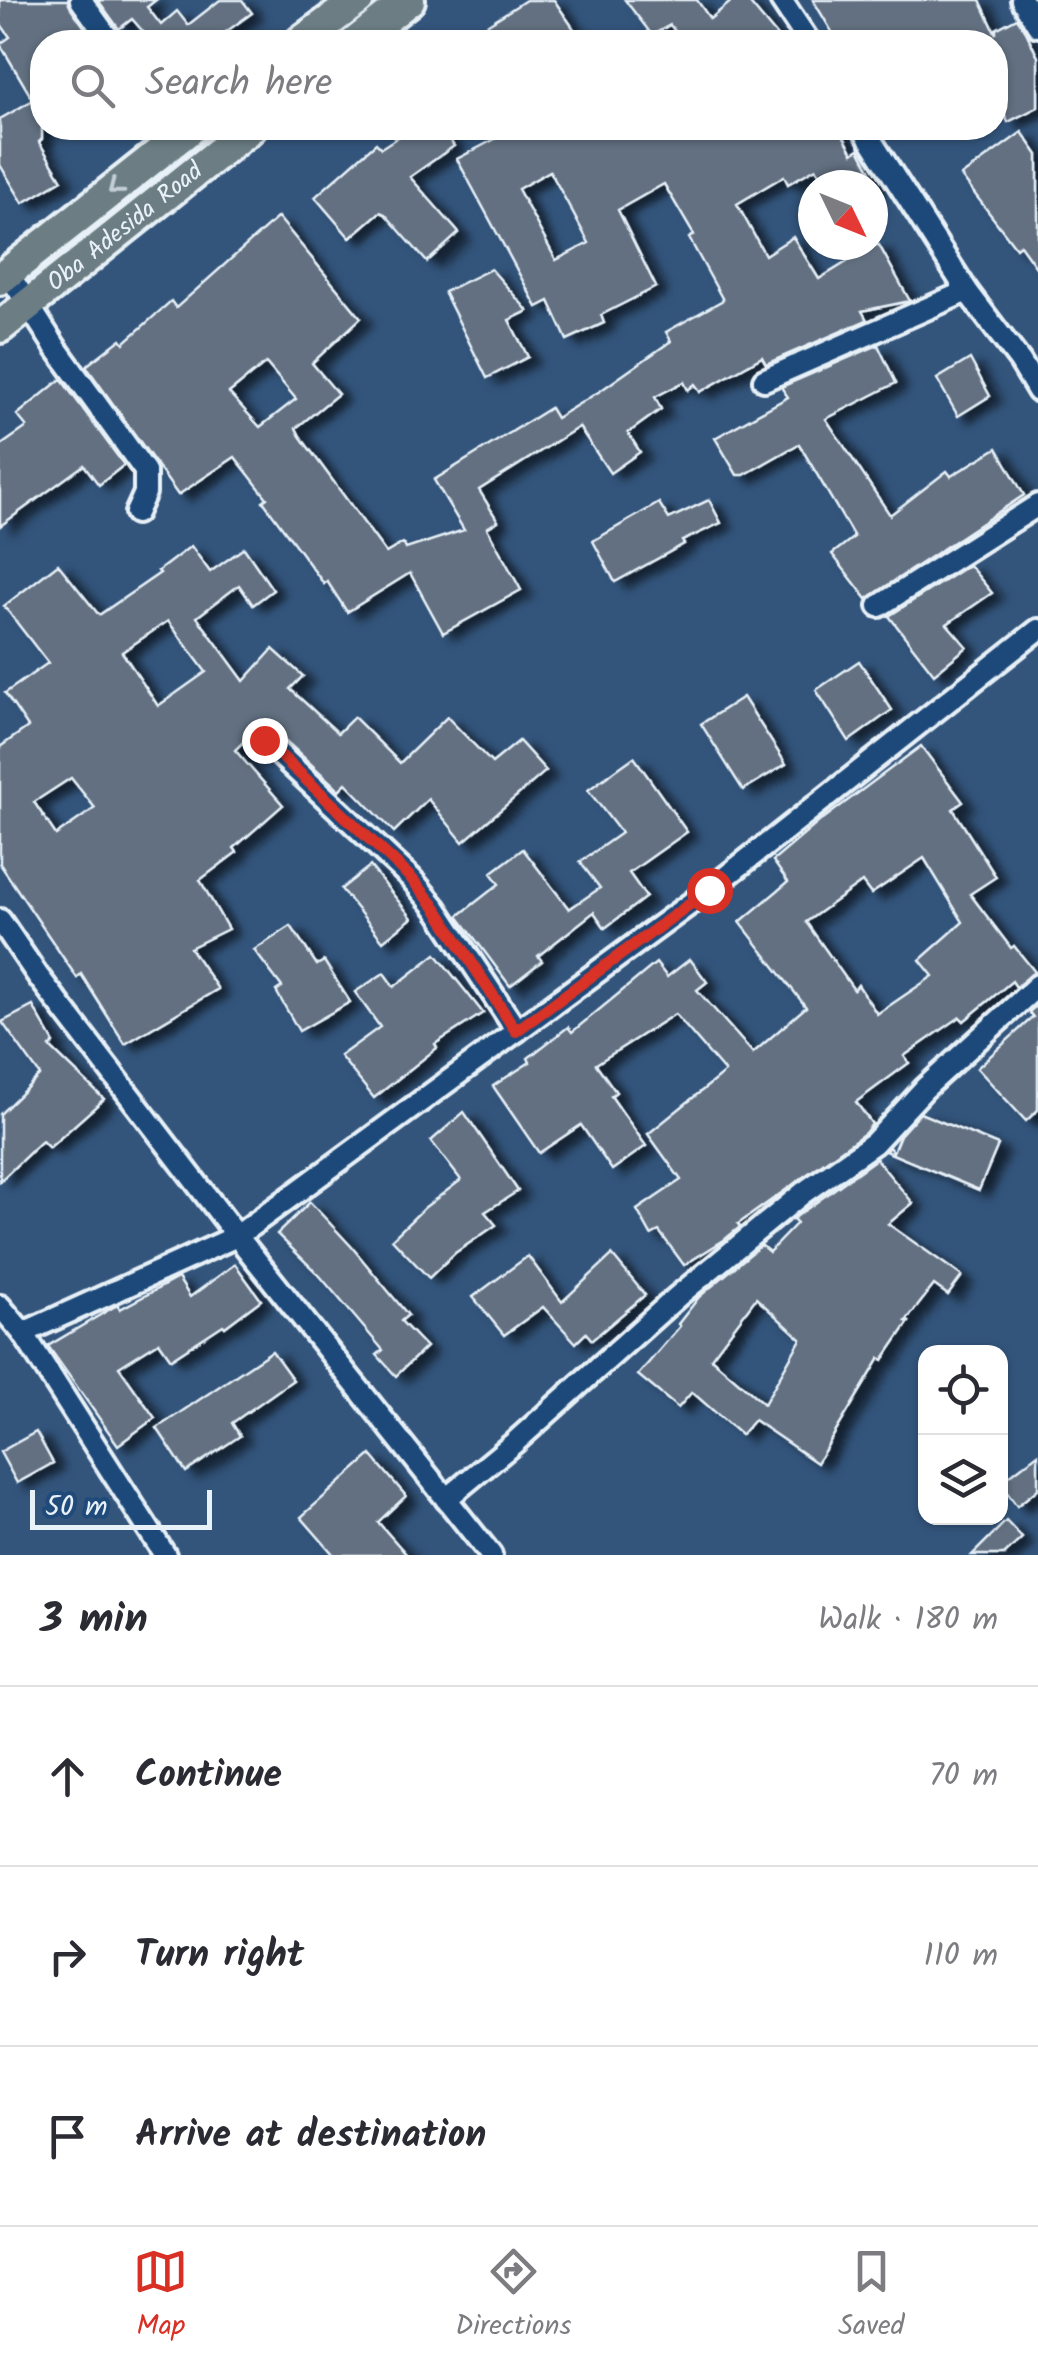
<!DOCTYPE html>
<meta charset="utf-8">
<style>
body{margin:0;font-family:Kalam,sans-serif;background:#f2f2f3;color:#2b2b33}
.controls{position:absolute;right:30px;bottom:30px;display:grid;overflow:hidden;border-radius:20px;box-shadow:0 2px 8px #0004}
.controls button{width:90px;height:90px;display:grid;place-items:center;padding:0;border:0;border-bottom:2px solid #e1e1e2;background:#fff;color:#2b2b33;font:50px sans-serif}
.compass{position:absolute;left:798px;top:170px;width:90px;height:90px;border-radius:50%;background:#fff;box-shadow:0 2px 8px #0004;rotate:133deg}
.scale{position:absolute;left:30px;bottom:25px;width:182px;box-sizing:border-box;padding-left:10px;border:5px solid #e8f1f8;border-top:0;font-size:28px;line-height:35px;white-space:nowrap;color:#e8f1f8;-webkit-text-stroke:8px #1f4a7a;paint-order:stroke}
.stop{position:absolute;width:30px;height:30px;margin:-22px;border:8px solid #d93025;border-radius:50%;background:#fff}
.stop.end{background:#d93025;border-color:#fff;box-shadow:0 2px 10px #0008}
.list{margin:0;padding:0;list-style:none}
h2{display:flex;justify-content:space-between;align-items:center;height:130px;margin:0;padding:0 40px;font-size:42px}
h2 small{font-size:32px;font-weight:400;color:#7c7c81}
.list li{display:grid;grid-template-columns:65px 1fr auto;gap:30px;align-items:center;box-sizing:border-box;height:180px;padding:0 40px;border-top:2px solid #e1e1e2}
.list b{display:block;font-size:38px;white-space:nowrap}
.list em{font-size:32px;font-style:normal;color:#7c7c81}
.icon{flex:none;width:55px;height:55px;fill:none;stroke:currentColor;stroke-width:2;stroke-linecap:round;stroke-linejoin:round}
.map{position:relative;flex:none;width:1038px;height:1555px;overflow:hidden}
.search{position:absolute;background:#fff;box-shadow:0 2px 8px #0004;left:30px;right:30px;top:30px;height:110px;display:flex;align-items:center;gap:25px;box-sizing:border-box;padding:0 35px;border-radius:40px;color:#7c7c81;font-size:38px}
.sheet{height:670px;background:#fff}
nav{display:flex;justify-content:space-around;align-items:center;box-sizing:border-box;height:140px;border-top:2px solid #e1e1e2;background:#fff;font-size:28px;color:#7c7c81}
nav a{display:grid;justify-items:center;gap:5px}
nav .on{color:#d93025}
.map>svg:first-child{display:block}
.building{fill:#626f81;stroke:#e8f1f8;stroke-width:2.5;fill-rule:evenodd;filter:url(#shadow)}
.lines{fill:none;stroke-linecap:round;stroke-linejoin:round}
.street-casing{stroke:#e8f1f8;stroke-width:28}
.primary-casing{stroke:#e8f1f8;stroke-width:38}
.street{stroke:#1f4a7a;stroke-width:20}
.primary{stroke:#6c7e84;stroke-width:30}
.oneway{stroke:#c3ced5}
.route{stroke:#d93025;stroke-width:12}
.labels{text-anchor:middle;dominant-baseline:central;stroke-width:8;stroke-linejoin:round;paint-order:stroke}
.street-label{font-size:25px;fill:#e8f1f8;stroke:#1f4a7a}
</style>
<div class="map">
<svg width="1038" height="1555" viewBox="0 0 1038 1555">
<defs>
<filter id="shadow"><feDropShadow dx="11" dy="6" stdDeviation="5" flood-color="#0009"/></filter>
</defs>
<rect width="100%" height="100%" fill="#33557c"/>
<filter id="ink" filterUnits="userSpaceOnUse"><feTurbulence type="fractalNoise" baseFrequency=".01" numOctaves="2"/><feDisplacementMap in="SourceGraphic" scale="20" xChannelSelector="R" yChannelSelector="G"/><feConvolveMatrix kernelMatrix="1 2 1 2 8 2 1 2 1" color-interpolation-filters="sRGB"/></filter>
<g filter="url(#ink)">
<!-- building -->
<g class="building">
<path d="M 0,0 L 67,0 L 94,42 L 42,42 L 42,139 L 39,142 L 62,180 L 23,203 L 0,165 L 0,119 L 33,100 L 0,44 L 10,37 L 0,23 Z"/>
<path d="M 98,0 L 156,0 L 147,7 L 161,25 L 177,11 L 188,25 L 220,0 L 242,0 L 252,13 L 212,42 L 139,42 L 147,36 L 132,19 L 119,29 Z"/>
<path d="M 526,0 L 554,0 L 576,32 L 562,42 L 496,42 L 485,26 Z"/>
<path d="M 625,0 L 697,0 L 710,19 L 733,0 L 747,0 L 782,42 L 684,42 L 670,25 L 652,35 Z"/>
<path d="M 813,0 L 980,0 L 996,34 L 996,29 L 1017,18 L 1026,32 L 1038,57 L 1038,107 L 1008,122 L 996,96 L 996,42 L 838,42 Z"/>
<path d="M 412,128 L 441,128 L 454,146 L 410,177 L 459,233 L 427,262 L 385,214 L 380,212 L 350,238 L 315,197 L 376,143 L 381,148 Z"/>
<path d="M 516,128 L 839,128 L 853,153 L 859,149 L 878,185 L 826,185 L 816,168 L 788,184 L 784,176 L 737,204 L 765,255 L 793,237 L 819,279 L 853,258 L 845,245 L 879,245 L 910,301 L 862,311 L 867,320 L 766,364 L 762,357 L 700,392 L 695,384 L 688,390 L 684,382 L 655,397 L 661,409 L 628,433 L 640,452 L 610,473 L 579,427 L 479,490 L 498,521 L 487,528 L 521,590 L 443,633 L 410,573 L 347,612 L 327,581 L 324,584 L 263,501 L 267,498 L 235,457 L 178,495 L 86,366 L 121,339 L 124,343 L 171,301 L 176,308 L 278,217 L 361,318 L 312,363 L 338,394 L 296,428 L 300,436 L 386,553 L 403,543 L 406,549 L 464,530 L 434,480 L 550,408 L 556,418 L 600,391 L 671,341 L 666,332 L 723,300 L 689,238 L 694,235 L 664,184 L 618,210 L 656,287 L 601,315 L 604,323 L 567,340 L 549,301 L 537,307 L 457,159 ZM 550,171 L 589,243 L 556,260 L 518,189 ZM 266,363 L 296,399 L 260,427 L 229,393 Z"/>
<path d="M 1022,132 L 1038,155 L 1038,270 L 1020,245 L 1016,248 L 961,176 Z"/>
<path d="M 491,269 L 528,311 L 509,320 L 528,357 L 487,378 L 444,292 Z"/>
<path d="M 878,345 L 896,383 L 826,419 L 890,515 L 947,471 L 951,476 L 997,448 L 1024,495 L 867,599 L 832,554 L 854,537 L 799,444 L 744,475 L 737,475 L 715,438 L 788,397 L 781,387 Z"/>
<path d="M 970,359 L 990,396 L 958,416 L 937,379 Z"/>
<path d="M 61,379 L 124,465 L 99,485 L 84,465 L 0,526 L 0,446 L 27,427 L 17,415 Z"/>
<path d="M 709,500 L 721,523 L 682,541 L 684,544 L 615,582 L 593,541 L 659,503 L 669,519 Z"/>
<path d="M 191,546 L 210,572 L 244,548 L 273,590 L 253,605 L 239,585 L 197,617 L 244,681 L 273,649 L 303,676 L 290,689 L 338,733 L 354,717 L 400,763 L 447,717 L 492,763 L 519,741 L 546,771 L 463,842 L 428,799 L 394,832 L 346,783 L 339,790 L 273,729 L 265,725 L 255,730 L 235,750 L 283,805 L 234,848 L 237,852 L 200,880 L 228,929 L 190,948 L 218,989 L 125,1044 L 81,974 L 77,978 L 0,864 L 0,747 L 28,727 L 5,693 L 48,663 L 4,606 L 58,564 L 99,615 L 160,573 L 158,571 ZM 168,621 L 206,672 L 158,706 L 122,652 ZM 71,778 L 95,808 L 56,835 L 34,802 Z"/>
<path d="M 969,565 L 992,593 L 947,624 L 967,647 L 934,674 L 889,616 Z"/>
<path d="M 859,661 L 892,710 L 849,741 L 816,690 Z"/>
<path d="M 743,697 L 786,764 L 743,790 L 701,724 Z"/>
<path d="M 921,746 L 963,802 L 953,809 L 996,877 L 970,894 L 1011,948 L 1014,946 L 1035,972 L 1016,987 L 1012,981 L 964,1021 L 960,1017 L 904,1056 L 909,1063 L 856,1102 L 872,1124 L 865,1133 L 738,1224 L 740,1227 L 724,1240 L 684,1265 L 659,1231 L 651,1235 L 637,1210 L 681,1180 L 648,1134 L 725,1072 L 675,1014 L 596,1064 L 616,1092 L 611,1096 L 646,1146 L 612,1170 L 581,1125 L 539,1153 L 493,1086 L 530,1062 L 528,1058 L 568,1027 L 572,1032 L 656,963 L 667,977 L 690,959 L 707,982 L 697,990 L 753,1053 L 806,1007 L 740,922 L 788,882 L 773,861 L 819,822 ZM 924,858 L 963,922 L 920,960 L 933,976 L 877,1014 L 858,985 L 854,990 L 806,922 L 862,882 L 871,894 Z"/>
<path d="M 634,757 L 687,832 L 629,873 L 646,897 L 605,928 L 594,912 L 538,956 L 542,961 L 510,986 L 458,916 L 499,884 L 491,873 L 523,849 L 569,909 L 600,888 L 580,862 L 621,833 L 588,790 Z"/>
<path d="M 370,866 L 412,918 L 383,941 L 341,889 Z"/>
<path d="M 291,926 L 317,965 L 324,961 L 350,1002 L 299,1031 L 276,991 L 282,987 L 254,950 Z"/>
<path d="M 436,954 L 483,1013 L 435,1044 L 437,1048 L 374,1098 L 340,1056 L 380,1027 L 355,992 L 384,973 L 394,987 Z"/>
<path d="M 1038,1004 L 1038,1110 L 1026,1121 L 977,1068 L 1033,1017 L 1029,1012 Z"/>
<path d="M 33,1006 L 54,1043 L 50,1047 L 104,1099 L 49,1148 L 42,1141 L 0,1181 L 0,1114 L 40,1075 L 2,1022 Z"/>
<path d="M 464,1112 L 518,1191 L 485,1212 L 496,1225 L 455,1253 L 429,1278 L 392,1239 L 424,1208 L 461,1180 L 431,1141 Z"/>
<path d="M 920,1113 L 998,1145 L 979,1190 L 885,1151 L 889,1147 L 893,1152 L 900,1135 Z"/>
<path d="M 876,1159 L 913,1203 L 888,1224 L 962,1276 L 948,1295 L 934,1285 L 906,1321 L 909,1322 L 883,1360 L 880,1358 L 817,1463 L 754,1420 L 741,1435 L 692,1392 L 678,1408 L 638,1375 L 680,1326 L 678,1324 L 699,1297 L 761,1245 L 769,1252 L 797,1223 L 793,1219 ZM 756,1298 L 801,1339 L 764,1404 L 711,1358 Z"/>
<path d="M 310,1202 L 351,1246 L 408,1315 L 401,1321 L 426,1347 L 396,1376 L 377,1355 L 383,1350 L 320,1276 L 277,1234 Z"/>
<path d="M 612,1255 L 645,1295 L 592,1340 L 586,1333 L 576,1343 L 543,1307 L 504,1335 L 473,1297 L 528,1256 L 562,1302 Z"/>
<path d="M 235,1264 L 261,1300 L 225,1327 L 223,1325 L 171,1359 L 159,1342 L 119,1367 L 155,1418 L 118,1445 L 48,1346 L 112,1308 L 118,1305 L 120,1309 L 178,1278 L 190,1297 Z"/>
<path d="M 272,1351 L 293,1380 L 232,1423 L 240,1436 L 186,1472 L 157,1428 Z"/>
<path d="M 36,1432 L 53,1463 L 17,1483 L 0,1452 Z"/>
<path d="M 1038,1454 L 1038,1489 L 1017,1506 L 1000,1483 Z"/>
<path d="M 371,1455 L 406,1496 L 378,1522 L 407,1555 L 334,1555 L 301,1517 Z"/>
<path d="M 1006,1521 L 1022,1538 L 1004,1555 L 972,1555 Z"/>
</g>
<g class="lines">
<defs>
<g id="street">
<path d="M 81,0 L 111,42"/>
<path d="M 781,0 L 809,42"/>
<path d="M 1022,0 L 1038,26"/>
<path d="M 863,128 L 967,291 L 1020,361 L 1038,391"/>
<path d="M 8,273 L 56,348 L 145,471 L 145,493 L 136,513"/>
<path d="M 764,380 L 967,291"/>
<path d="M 879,606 L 1038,505"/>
<path d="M 264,740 L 411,878 L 436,908 L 517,1031"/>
<path d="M 0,920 L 38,976 L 237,1236 L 491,1555"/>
<path d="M 0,1306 L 23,1333 L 237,1236 L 709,890 L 1038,630"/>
<path d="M 23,1333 L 165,1555"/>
<path d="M 446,1499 L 514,1443 L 678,1296 L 803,1193 L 874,1143 L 925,1088 L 1038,985"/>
</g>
<g id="primary">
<path d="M 301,42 L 358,0"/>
<path d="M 356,42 L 409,0"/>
<path d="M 0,279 L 191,128"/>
<path id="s1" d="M 0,327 L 250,128"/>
</g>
</defs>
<!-- street casing -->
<use href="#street" class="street-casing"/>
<!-- primary casing -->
<use href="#primary" class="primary-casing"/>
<!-- street -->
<use href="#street" class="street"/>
<!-- primary -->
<use href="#primary" class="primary"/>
</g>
<!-- one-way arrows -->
<defs><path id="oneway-chevron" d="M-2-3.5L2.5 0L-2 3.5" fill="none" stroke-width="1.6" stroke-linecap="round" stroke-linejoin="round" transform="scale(2.5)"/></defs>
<use class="oneway" href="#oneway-chevron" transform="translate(115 188) rotate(142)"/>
</g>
<g class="lines" filter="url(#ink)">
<!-- route -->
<path class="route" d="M 264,740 L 411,878 L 436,908 L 516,1031 L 709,890"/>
</g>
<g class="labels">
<!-- street labels -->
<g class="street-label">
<text stroke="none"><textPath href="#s1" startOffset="160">Oba Adesida Road</textPath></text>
</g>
</g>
</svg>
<div class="controls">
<button><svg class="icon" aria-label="locate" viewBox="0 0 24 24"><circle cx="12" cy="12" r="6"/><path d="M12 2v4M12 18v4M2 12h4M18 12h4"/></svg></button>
<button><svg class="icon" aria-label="layers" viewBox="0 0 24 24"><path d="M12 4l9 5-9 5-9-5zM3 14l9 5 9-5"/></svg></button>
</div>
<svg class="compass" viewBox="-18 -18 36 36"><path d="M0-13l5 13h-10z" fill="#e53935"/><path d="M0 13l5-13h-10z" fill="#7c7c81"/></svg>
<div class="scale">50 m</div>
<div class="stop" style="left:709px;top:890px"></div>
<div class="stop end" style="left:264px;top:740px"></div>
<div class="search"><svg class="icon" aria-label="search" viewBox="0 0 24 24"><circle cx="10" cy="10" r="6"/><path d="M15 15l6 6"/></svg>Search here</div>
</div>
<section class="sheet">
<h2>3 min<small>Walk · 180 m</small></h2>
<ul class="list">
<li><svg class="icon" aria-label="ahead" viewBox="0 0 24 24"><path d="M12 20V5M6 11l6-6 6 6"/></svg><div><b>Continue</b></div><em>70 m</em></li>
<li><svg class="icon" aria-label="right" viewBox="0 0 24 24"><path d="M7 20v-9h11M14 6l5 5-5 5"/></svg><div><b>Turn right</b></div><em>110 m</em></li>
<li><svg class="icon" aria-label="arrive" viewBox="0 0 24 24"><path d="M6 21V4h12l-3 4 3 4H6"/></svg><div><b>Arrive at destination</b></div></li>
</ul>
</section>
<nav>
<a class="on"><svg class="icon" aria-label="map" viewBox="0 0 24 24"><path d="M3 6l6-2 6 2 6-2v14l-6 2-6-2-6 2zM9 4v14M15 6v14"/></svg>Map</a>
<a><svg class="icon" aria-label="directions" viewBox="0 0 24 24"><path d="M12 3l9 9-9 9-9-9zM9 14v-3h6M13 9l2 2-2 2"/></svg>Directions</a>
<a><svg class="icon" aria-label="saved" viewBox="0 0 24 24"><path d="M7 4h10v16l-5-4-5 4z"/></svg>Saved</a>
</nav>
